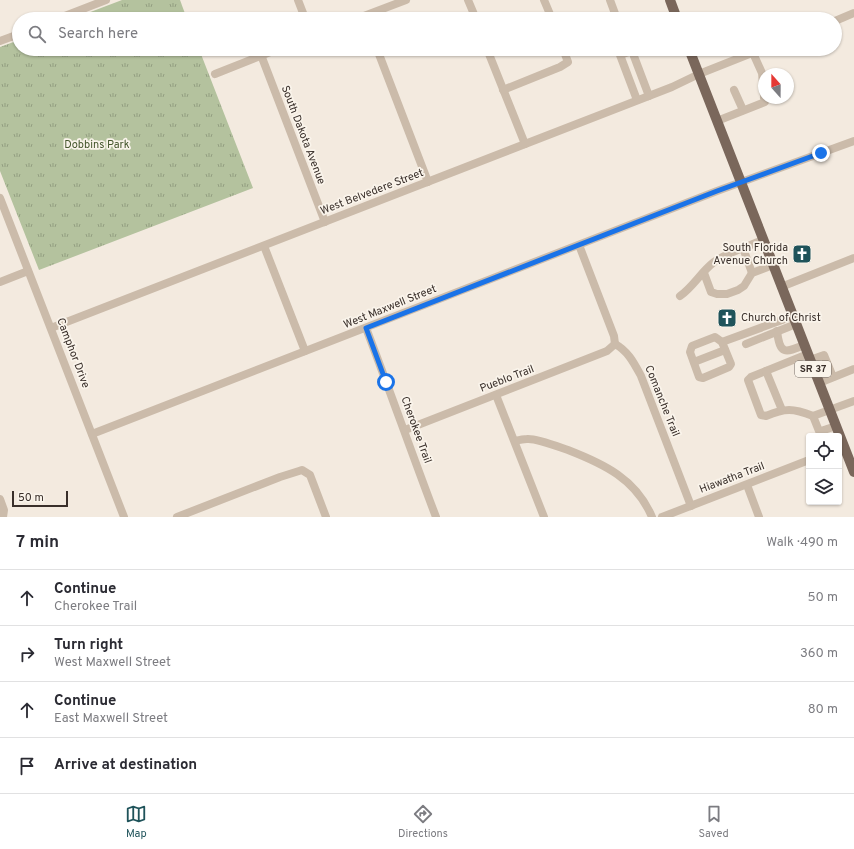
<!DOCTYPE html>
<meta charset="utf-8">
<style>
body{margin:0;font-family:Overpass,sans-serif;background:#f7f7f7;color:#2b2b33}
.controls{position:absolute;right:12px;bottom:12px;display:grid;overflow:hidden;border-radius:4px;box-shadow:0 1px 3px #0004}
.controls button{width:36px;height:36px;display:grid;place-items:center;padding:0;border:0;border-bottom:1px solid #e1e1e2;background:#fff;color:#2b2b33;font:20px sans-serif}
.compass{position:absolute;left:758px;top:68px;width:36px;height:36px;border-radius:50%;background:#fff;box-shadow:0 1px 3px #0004;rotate:339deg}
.scale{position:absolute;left:12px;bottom:10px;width:56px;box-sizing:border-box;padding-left:4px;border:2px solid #392f2a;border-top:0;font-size:11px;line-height:14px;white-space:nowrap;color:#392f2a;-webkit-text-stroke:3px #faf4eb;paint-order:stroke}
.stop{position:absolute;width:12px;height:12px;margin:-9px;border:3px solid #1a73e8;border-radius:50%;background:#fff}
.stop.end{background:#1a73e8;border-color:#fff;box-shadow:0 1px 4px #0008}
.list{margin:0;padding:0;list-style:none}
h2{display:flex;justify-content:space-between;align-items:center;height:52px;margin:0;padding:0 16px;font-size:17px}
h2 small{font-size:13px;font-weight:400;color:#7c7c81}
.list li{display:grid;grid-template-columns:26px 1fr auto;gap:12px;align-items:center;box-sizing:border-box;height:56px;padding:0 16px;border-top:1px solid #e1e1e2}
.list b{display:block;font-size:15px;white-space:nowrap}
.list p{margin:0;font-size:13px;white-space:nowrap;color:#7c7c81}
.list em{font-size:13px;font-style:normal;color:#7c7c81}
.icon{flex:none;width:22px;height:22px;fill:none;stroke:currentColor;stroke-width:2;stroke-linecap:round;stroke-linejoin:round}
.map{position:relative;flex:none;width:854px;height:517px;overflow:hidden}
.search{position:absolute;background:#fff;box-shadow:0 1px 3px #0004;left:12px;right:12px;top:12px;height:44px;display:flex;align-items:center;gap:10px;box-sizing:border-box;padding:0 14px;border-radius:22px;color:#7c7c81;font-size:15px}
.sheet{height:276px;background:#fff}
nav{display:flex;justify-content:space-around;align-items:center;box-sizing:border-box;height:56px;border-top:1px solid #e1e1e2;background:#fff;font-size:11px;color:#7c7c81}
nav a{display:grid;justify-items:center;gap:2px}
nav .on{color:#1f535a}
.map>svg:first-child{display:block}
.grass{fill:url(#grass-tufts)}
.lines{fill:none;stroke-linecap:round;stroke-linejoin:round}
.minor{stroke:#cbbbaa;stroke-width:8}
.major{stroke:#7a675b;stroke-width:10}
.route{stroke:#1a73e8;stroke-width:5}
.labels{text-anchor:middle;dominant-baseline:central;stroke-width:3.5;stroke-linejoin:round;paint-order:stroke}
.shield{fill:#faf4eb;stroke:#736a64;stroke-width:1}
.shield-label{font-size:10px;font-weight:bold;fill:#392f2a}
.street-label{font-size:11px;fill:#392f2a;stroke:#faf4eb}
.park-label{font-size:11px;fill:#45572d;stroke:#faf4eb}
.poi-label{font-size:11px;fill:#392f2a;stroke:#faf4eb;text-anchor:end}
</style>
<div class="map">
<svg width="854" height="517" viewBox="0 0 854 517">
<defs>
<pattern id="grass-tufts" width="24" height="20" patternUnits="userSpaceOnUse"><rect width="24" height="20" fill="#b4c29e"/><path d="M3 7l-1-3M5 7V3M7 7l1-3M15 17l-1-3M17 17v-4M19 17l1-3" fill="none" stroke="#939e81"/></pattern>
</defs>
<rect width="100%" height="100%" fill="#f3eadf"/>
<!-- grass -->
<g class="grass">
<path d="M 122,0 L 180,0 L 187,19 L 72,19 Z"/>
<path d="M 19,40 L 19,49 L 199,49 L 253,188 L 39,270 L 0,171 L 0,47 Z"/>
</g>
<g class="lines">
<!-- minor -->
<g class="minor">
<path d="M 298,0 L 303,13"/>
<path d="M 468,0 L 476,19"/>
<path d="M 544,0 L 552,19"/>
<path d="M 610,0 L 617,19"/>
<path d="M 57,19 L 106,0"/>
<path d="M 356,19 L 406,0"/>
<path d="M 835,21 L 854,13"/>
<path d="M 0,41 L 19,34"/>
<path d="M 377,49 L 428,182"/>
<path d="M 487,49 L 525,144"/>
<path d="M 753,53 L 762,73 L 764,96"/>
<path d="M 261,55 L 325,222"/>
<path d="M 215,74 L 278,49"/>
<path d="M 503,90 L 560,67 L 568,62 L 563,49"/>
<path d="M 734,90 L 743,110"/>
<path d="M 637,100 L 620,55 L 632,51 L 649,96"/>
<path d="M 717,121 L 765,102 L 764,98"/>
<path d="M 0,198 L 124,517"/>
<path d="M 579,245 L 614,336 L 615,344"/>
<path d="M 264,246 L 305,351"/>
<path d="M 743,248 L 752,273"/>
<path d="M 704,273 L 711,292 L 717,294 L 727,294 L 738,290 L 744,286 L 752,273 L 773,265"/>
<path d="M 0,282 L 28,271"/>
<path d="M 781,287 L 854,258"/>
<path d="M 680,296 C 693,287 701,272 714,262 C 728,252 747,247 763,240"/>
<path d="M 51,328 L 672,87 L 699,74 L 762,49"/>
<path d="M 366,328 C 390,391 412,454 436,517"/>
<path d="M 777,331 C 780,355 785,353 804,345"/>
<path d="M 715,337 L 722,342 L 731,364 L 729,367 L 703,378 L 699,377 L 690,352 L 692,346 Z"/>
<path d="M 722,342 L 793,316"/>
<path d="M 615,344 C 628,351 634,363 641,376 L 691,506"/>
<path d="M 746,344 L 796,324"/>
<path d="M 808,354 L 751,377 L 748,380 L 761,415 L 766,416 C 785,408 793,408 813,416"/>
<path d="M 810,360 L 824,355 L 833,377"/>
<path d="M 694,362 L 725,350"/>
<path d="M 766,371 L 782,410"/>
<path d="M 819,383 L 854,369"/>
<path d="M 496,395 L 544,517"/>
<path d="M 836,426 L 821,431 L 819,431 L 813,416 L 854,401"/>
<path d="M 405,430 L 607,351 L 615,344"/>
<path d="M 92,434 L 717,191 L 854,141"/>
<path d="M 515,441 C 519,440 523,439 527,439 C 536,438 559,447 568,450 C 604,464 636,479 652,517"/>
<path d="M 747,485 L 759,517"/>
<path d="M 0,499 L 4,510 L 3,517"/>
<path d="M 177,517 L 280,477 L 299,471 L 302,470 L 310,475 L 326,517"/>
<path d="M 662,517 L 809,460"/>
</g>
<!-- major -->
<g class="major">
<path d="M 670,0 L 677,19"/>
<path d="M 689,49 L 854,472"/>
</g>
</g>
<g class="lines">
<!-- route -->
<path class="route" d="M 386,382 L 366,328 L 717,191 L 821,153"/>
</g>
<!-- icons -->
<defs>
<symbol id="church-square" viewBox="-11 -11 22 22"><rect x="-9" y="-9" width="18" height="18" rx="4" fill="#1f535a" stroke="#faf4eb"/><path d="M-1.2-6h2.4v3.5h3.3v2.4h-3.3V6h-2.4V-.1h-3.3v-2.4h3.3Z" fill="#fff"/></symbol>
</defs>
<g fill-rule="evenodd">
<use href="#church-square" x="791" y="243" width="22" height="22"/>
<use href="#church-square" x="716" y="307" width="22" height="22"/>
</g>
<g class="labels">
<!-- shield labels -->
<rect class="shield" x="795" y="361" width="36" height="16" rx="3"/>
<g class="shield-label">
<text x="813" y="369">SR 37</text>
</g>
<!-- street labels -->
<g class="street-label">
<text transform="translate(303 135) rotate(69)">South Dakota Avenue</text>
<text transform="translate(372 192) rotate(-21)">West Belvedere Street</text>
<text transform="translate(390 307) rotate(-22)">West Maxwell Street</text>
<text transform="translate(73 353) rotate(69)">Camphor Drive</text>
<text transform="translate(507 379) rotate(-21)">Pueblo Trail</text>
<text transform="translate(662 401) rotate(68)">Comanche Trail</text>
<text transform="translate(416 430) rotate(70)">Cherokee Trail</text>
<text transform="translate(732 478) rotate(-21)">Hiawatha Trail</text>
</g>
<!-- park labels -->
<g class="park-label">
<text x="97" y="145">Dobbins Park</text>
</g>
<!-- poi labels -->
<g class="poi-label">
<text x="788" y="248">South Florida<tspan x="788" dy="13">Avenue Church</tspan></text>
<text x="741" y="318" text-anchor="start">Church of Christ</text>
</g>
</g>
</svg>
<div class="controls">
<button><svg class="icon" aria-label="locate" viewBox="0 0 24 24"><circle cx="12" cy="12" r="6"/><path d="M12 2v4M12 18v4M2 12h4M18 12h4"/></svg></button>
<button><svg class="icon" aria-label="layers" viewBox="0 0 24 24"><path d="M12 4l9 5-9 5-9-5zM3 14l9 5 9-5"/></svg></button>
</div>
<svg class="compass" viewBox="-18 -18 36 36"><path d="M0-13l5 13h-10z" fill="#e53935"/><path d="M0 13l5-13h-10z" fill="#7c7c81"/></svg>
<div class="scale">50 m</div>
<div class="stop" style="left:386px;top:382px"></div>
<div class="stop end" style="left:821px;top:153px"></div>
<div class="search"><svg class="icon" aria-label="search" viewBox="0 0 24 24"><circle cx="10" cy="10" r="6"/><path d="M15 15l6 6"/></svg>Search here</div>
</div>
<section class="sheet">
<h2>7 min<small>Walk · 490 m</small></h2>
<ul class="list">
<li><svg class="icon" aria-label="ahead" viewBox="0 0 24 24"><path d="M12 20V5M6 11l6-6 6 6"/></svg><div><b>Continue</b><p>Cherokee Trail</p></div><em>50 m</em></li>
<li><svg class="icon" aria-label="right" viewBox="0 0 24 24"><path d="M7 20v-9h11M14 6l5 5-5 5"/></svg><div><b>Turn right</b><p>West Maxwell Street</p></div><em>360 m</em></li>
<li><svg class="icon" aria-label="ahead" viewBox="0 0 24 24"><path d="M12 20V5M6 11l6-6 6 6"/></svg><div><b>Continue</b><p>East Maxwell Street</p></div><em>80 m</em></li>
<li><svg class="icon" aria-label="arrive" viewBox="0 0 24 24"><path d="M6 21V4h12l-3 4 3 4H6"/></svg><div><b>Arrive at destination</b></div></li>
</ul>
</section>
<nav>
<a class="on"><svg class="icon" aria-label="map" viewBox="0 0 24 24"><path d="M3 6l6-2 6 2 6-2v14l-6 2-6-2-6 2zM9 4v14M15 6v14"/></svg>Map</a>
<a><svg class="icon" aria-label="directions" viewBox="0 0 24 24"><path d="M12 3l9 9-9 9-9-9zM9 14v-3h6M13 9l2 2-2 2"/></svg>Directions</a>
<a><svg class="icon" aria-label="saved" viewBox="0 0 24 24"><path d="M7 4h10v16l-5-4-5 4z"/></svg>Saved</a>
</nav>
